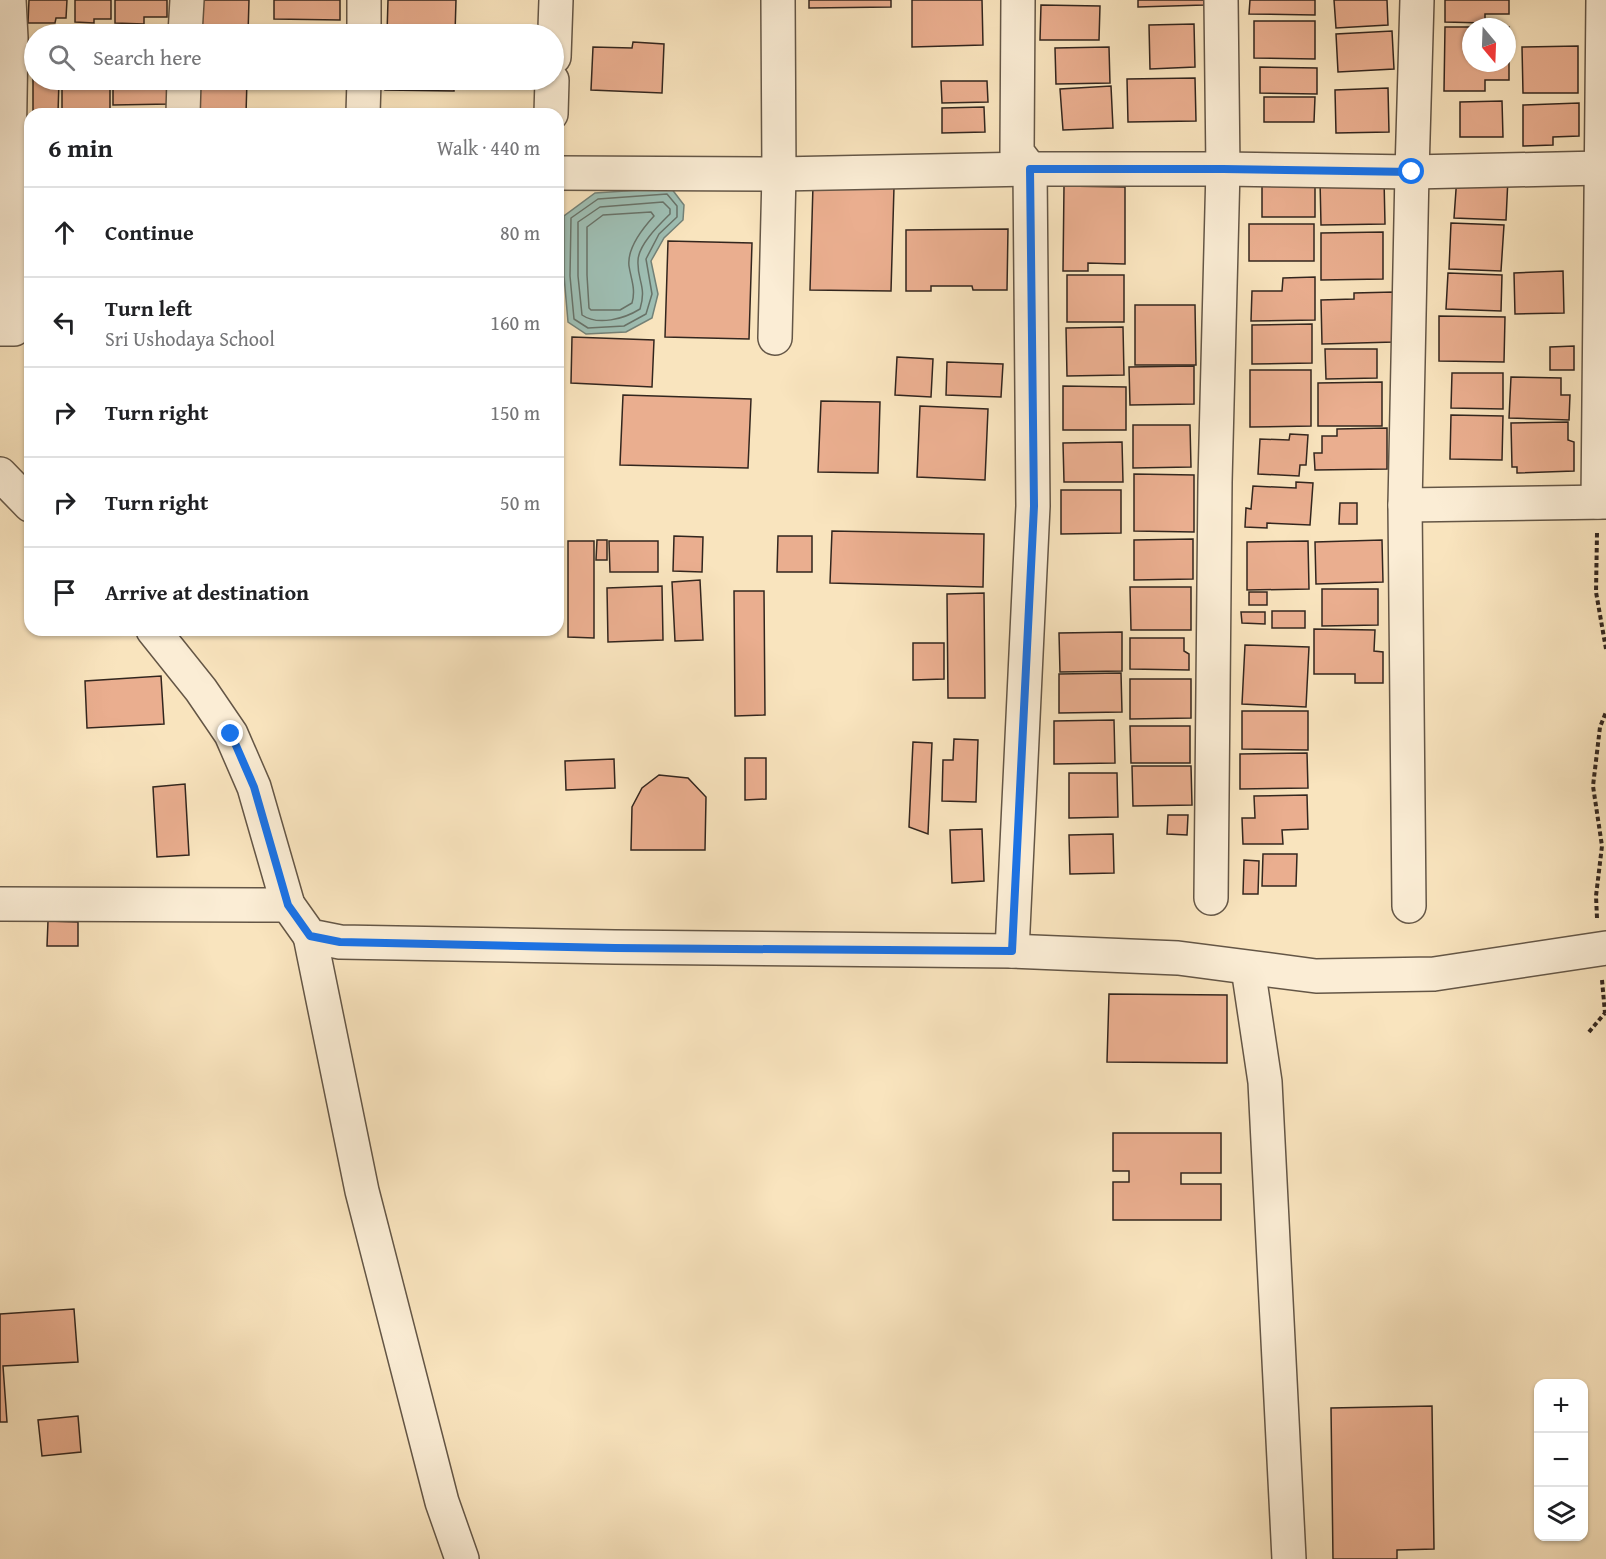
<!DOCTYPE html>
<meta charset="utf-8">
<style>
body{margin:0;font-family:"Gentium Book Plus",serif;background:#f6f6f6;color:#202124}
.controls{position:absolute;right:18px;bottom:18px;display:grid;overflow:hidden;border-radius:12px;box-shadow:0 2px 4px #0004}
.controls button{width:54px;height:54px;display:grid;place-items:center;padding:0;border:0;border-bottom:2px solid #e0e0e0;background:#fff;color:#202124;font:30px sans-serif}
.compass{position:absolute;left:1462px;top:18px;width:54px;height:54px;border-radius:50%;background:#fff;box-shadow:0 2px 4px #0004;rotate:161deg}
.stop{position:absolute;width:18px;height:18px;margin:-14px;border:4px solid #1a73e8;border-radius:50%;background:#fff}
.stop.end{background:#1a73e8;border-color:#fff;box-shadow:0 2px 6px #0008}
.list{margin:0;padding:0;list-style:none}
h2{display:flex;justify-content:space-between;align-items:center;height:78px;margin:0;padding:0 24px;font-size:26px}
h2 small{font-size:20px;font-weight:400;color:#757577}
.list li{display:grid;grid-template-columns:39px 1fr auto;gap:18px;align-items:center;box-sizing:border-box;height:90px;padding:0 24px;border-top:2px solid #e0e0e0}
.list b{display:block;font-size:22px;white-space:nowrap}
.list p{margin:0;font-size:20px;white-space:nowrap;color:#757577}
.list em{font-size:20px;font-style:normal;color:#757577}
.icon{flex:none;width:33px;height:33px;fill:none;stroke:currentColor;stroke-width:2;stroke-linecap:round;stroke-linejoin:round}
.map{position:relative;flex:none;width:1606px;height:1559px;overflow:hidden}
.search{position:absolute;background:#fff;box-shadow:0 2px 4px #0004;left:24px;top:24px;width:540px;height:66px;display:flex;align-items:center;gap:15px;box-sizing:border-box;padding:0 21px;border-radius:33px;color:#757577;font-size:22px}
.panel{position:absolute;background:#fff;box-shadow:0 2px 4px #0004;left:24px;top:108px;width:540px;height:528px;border-radius:18px}
.map>svg:first-child{display:block}
.water{fill:#9ebeb3;stroke:#738177;stroke-width:1.5}
.lines{fill:none;stroke-linecap:round;stroke-linejoin:round}
.shore{stroke:#687268;stroke-width:1.5}
.building{fill:#eaae8f;stroke:#33261e;stroke-width:1.5;fill-rule:evenodd}
.minor-casing{stroke:#645646;stroke-width:36}
.path{stroke:#33261e;stroke-width:4;stroke-dasharray:4.5 3;stroke-linecap:butt}
.minor{stroke:#fbedd5;stroke-width:33}
.route{stroke:#1a73e8;stroke-width:8}
</style>
<div class="map">
<svg width="1606" height="1559" viewBox="0 0 1606 1559">
<rect width="100%" height="100%" fill="#f9e4be"/>
<filter id="stains"><feTurbulence type="fractalNoise" baseFrequency=".00333" numOctaves="4"/><feColorMatrix values="0 0 0 0 .2 0 0 0 0 .09 0 0 0 0 .02 0 0 0 .5 -.17"/></filter>
<radialGradient id="worn" r=".72"><stop offset=".6" stop-color="#630" stop-opacity="0"/><stop offset="1" stop-color="#630" stop-opacity=".3"/></radialGradient>
<!-- water -->
<path class="water" d="M 671,188 L 684,205 L 683,220 L 664,238 L 651,261 L 658,294 L 652,318 L 626,332 L 586,334 L 568,322 L 564,276 L 564,216 L 595,193 Z"/>
<g class="lines">
<!-- shore -->
<g class="shore">
<path d="M 667,194 L 677,206 L 677,217 L 659,234 L 646,259 L 652,294 L 646,314 L 624,326 L 588,328 L 574,319 L 570,276 L 571,218 L 598,199 Z"/>
<path d="M 663,202 L 670,209 L 670,214 C 659,225 638,245 638,261 C 637,281 647,286 640,309 C 624,319 598,326 582,315 L 578,276 L 578,222 L 600,207 Z"/>
<path d="M 651,212 L 654,216 C 643,228 627,249 629,266 C 631,279 636,289 632,303 L 620,310 L 591,310 L 589,308 L 587,275 L 587,227 L 603,215 Z"/>
</g>
</g>
<!-- building -->
<g class="building">
<path d="M 29,0 L 67,0 L 66,18 L 56,18 L 55,23 L 28,23 Z"/>
<path d="M 75,0 L 111,0 L 111,19 L 94,19 L 94,23 L 75,22 Z"/>
<path d="M 115,0 L 167,0 L 167,17 L 144,17 L 144,24 L 115,23 Z"/>
<path d="M 202,0 L 249,0 L 248,34 L 201,34 Z"/>
<path d="M 274,0 L 340,0 L 340,20 L 274,19 Z"/>
<path d="M 388,0 L 456,0 L 455,34 L 387,34 Z"/>
<path d="M 809,0 L 891,0 L 891,7 L 809,8 Z"/>
<path d="M 912,0 L 982,0 L 983,45 L 912,47 Z"/>
<path d="M 1138,0 L 1204,0 L 1204,5 L 1138,7 Z"/>
<path d="M 1250,0 L 1315,0 L 1315,15 L 1249,14 Z"/>
<path d="M 1334,0 L 1387,0 L 1388,25 L 1336,28 Z"/>
<path d="M 1445,0 L 1509,0 L 1509,14 L 1485,14 L 1485,23 L 1445,22 Z"/>
<path d="M 1041,5 L 1100,6 L 1099,40 L 1040,40 Z"/>
<path d="M 1254,21 L 1315,21 L 1315,59 L 1254,58 Z"/>
<path d="M 1194,24 L 1195,67 L 1150,69 L 1149,25 Z"/>
<path d="M 1445,27 L 1509,27 L 1509,80 L 1485,80 L 1485,91 L 1444,91 ZM 1471,27 L 1507,27 L 1507,63 L 1471,63 Z"/>
<path d="M 1392,31 L 1394,69 L 1338,72 L 1336,34 Z"/>
<path d="M 633,42 L 664,44 L 662,93 L 591,90 L 593,47 L 632,48 Z"/>
<path d="M 1578,46 L 1578,93 L 1523,93 L 1522,47 Z"/>
<path d="M 1109,47 L 1110,83 L 1056,84 L 1055,48 Z"/>
<path d="M 1260,67 L 1317,68 L 1317,94 L 1260,93 Z"/>
<path d="M 33,69 L 34,80 L 59,80 L 58,113 L 33,113 Z"/>
<path d="M 1195,78 L 1196,121 L 1128,122 L 1127,79 Z"/>
<rect x="62" y="80" width="48" height="32"/>
<path d="M 113,80 L 170,80 L 170,104 L 113,105 Z"/>
<path d="M 200,80 L 247,80 L 246,114 L 199,114 Z"/>
<path d="M 386,80 L 454,80 L 454,91 L 385,90 Z"/>
<path d="M 941,81 L 987,81 L 988,102 L 942,103 Z"/>
<path d="M 1111,86 L 1113,128 L 1063,130 L 1060,89 Z"/>
<path d="M 1388,88 L 1389,132 L 1336,133 L 1335,90 Z"/>
<path d="M 1264,97 L 1315,97 L 1314,122 L 1264,122 Z"/>
<path d="M 1502,101 L 1503,137 L 1460,137 L 1460,102 Z"/>
<path d="M 1579,103 L 1579,136 L 1553,137 L 1553,145 L 1523,146 L 1523,105 Z"/>
<path d="M 984,107 L 985,132 L 942,133 L 942,108 Z"/>
<path d="M 168,109 L 168,114 L 114,114 L 114,110 Z"/>
<path d="M 1457,176 L 1508,178 L 1506,220 L 1454,218 Z"/>
<path d="M 1315,179 L 1315,217 L 1262,217 L 1262,180 Z"/>
<path d="M 1384,179 L 1385,224 L 1321,225 L 1320,180 Z"/>
<path d="M 813,185 L 894,187 L 891,291 L 810,290 Z"/>
<path d="M 1064,186 L 1125,187 L 1125,264 L 1088,263 L 1088,271 L 1063,271 Z"/>
<path d="M 1451,223 L 1504,225 L 1501,271 L 1449,269 Z"/>
<rect x="1249" y="224" width="65" height="37"/>
<path d="M 1008,229 L 1007,290 L 973,290 L 972,286 L 931,286 L 931,291 L 906,291 L 906,230 Z"/>
<path d="M 1383,232 L 1383,279 L 1321,280 L 1321,233 Z"/>
<path d="M 668,241 L 752,243 L 749,339 L 665,337 Z"/>
<path d="M 1563,271 L 1564,313 L 1515,314 L 1514,273 Z"/>
<path d="M 1448,273 L 1502,275 L 1501,311 L 1446,309 Z"/>
<rect x="1067" y="275" width="57" height="47"/>
<path d="M 1315,277 L 1315,320 L 1251,321 L 1252,291 L 1282,291 L 1283,278 Z"/>
<path d="M 1394,292 L 1394,342 L 1322,344 L 1321,300 L 1354,299 L 1354,293 Z"/>
<path d="M 1135,305 L 1195,305 L 1196,365 L 1135,365 Z"/>
<path d="M 1439,316 L 1505,317 L 1504,362 L 1439,361 Z"/>
<path d="M 1312,324 L 1312,363 L 1252,364 L 1252,325 Z"/>
<path d="M 1123,327 L 1124,375 L 1067,376 L 1066,328 Z"/>
<path d="M 572,337 L 654,340 L 652,387 L 571,383 Z"/>
<path d="M 1574,346 L 1574,370 L 1550,370 L 1550,347 Z"/>
<path d="M 1325,349 L 1377,349 L 1377,378 L 1326,379 Z"/>
<path d="M 897,357 L 933,359 L 931,397 L 895,395 Z"/>
<path d="M 947,362 L 1003,364 L 1001,397 L 946,395 Z"/>
<path d="M 1194,366 L 1194,404 L 1130,405 L 1129,367 Z"/>
<path d="M 1250,370 L 1311,370 L 1311,426 L 1250,427 Z"/>
<path d="M 1452,373 L 1503,373 L 1503,409 L 1451,408 Z"/>
<path d="M 1511,377 L 1561,378 L 1561,395 L 1570,395 L 1569,420 L 1509,418 Z"/>
<path d="M 1382,382 L 1382,426 L 1318,426 L 1318,383 Z"/>
<path d="M 1063,386 L 1126,387 L 1126,430 L 1063,430 Z"/>
<path d="M 623,395 L 751,399 L 748,468 L 620,465 Z"/>
<path d="M 821,401 L 880,402 L 878,473 L 818,472 Z"/>
<path d="M 920,406 L 988,409 L 985,480 L 917,477 Z"/>
<path d="M 1451,415 L 1503,416 L 1502,460 L 1450,459 Z"/>
<path d="M 1568,422 L 1568,440 L 1574,442 L 1574,471 L 1517,473 L 1517,467 L 1512,467 L 1511,423 Z"/>
<path d="M 1133,425 L 1190,425 L 1191,467 L 1133,468 Z"/>
<path d="M 1387,428 L 1387,469 L 1315,470 L 1314,453 L 1322,453 L 1322,436 L 1337,436 L 1337,429 Z"/>
<path d="M 1290,434 L 1308,435 L 1306,465 L 1300,465 L 1299,476 L 1258,474 L 1260,439 L 1289,440 Z"/>
<path d="M 1122,442 L 1123,482 L 1064,482 L 1063,443 Z"/>
<path d="M 1134,474 L 1194,475 L 1194,532 L 1134,531 Z"/>
<path d="M 1296,482 L 1313,483 L 1310,525 L 1267,523 L 1267,528 L 1245,527 L 1246,508 L 1251,509 L 1253,486 L 1296,488 Z"/>
<path d="M 1061,490 L 1121,490 L 1121,533 L 1061,534 Z"/>
<path d="M 1340,503 L 1357,503 L 1357,524 L 1339,524 Z"/>
<path d="M 832,531 L 984,534 L 983,587 L 830,583 Z"/>
<path d="M 674,536 L 703,537 L 702,572 L 673,571 Z"/>
<path d="M 778,536 L 812,536 L 812,572 L 777,572 Z"/>
<path d="M 1193,539 L 1193,579 L 1134,580 L 1134,540 Z"/>
<path d="M 597,540 L 607,540 L 607,560 L 596,560 Z"/>
<path d="M 1382,540 L 1383,582 L 1316,584 L 1315,542 Z"/>
<path d="M 568,541 L 594,541 L 594,638 L 568,637 Z"/>
<path d="M 609,541 L 658,541 L 658,572 L 610,572 Z"/>
<path d="M 1308,541 L 1309,589 L 1247,590 L 1247,542 Z"/>
<path d="M 700,580 L 703,640 L 675,641 L 672,582 Z"/>
<path d="M 662,586 L 663,640 L 608,642 L 607,588 Z"/>
<path d="M 1130,587 L 1191,587 L 1191,630 L 1131,630 Z"/>
<path d="M 1322,589 L 1378,589 L 1378,625 L 1322,626 Z"/>
<path d="M 734,591 L 764,591 L 765,715 L 735,716 Z"/>
<rect x="1249" y="592" width="18" height="13"/>
<path d="M 984,593 L 985,698 L 948,698 L 947,594 Z"/>
<rect x="1272" y="611" width="33" height="17"/>
<path d="M 1241,612 L 1265,612 L 1265,624 L 1242,623 Z"/>
<path d="M 1314,629 L 1375,630 L 1374,651 L 1383,652 L 1383,683 L 1355,683 L 1355,674 L 1314,674 Z"/>
<path d="M 1122,632 L 1122,671 L 1060,672 L 1059,633 Z"/>
<path d="M 1130,638 L 1184,638 L 1184,651 L 1189,654 L 1189,670 L 1130,669 Z"/>
<path d="M 913,643 L 944,643 L 944,679 L 913,680 Z"/>
<path d="M 1245,645 L 1309,647 L 1306,707 L 1242,704 Z"/>
<path d="M 1121,673 L 1122,712 L 1059,713 L 1059,674 Z"/>
<path d="M 161,676 L 164,724 L 87,728 L 85,681 Z"/>
<path d="M 1130,679 L 1191,679 L 1191,718 L 1130,719 Z"/>
<path d="M 1242,711 L 1308,711 L 1308,750 L 1242,749 Z"/>
<path d="M 1114,720 L 1115,763 L 1054,764 L 1054,721 Z"/>
<path d="M 1130,726 L 1190,726 L 1190,763 L 1131,763 Z"/>
<path d="M 954,739 L 978,740 L 976,802 L 942,801 L 943,760 L 953,760 Z"/>
<path d="M 913,742 L 932,743 L 928,834 L 909,827 Z"/>
<path d="M 1307,753 L 1308,788 L 1240,789 L 1240,754 Z"/>
<path d="M 745,758 L 766,758 L 766,799 L 745,800 Z"/>
<path d="M 614,759 L 615,788 L 566,790 L 565,761 Z"/>
<path d="M 1132,766 L 1191,766 L 1192,805 L 1133,806 Z"/>
<path d="M 1069,773 L 1117,773 L 1118,817 L 1069,818 Z"/>
<path d="M 659,775 L 688,778 L 706,797 L 705,850 L 631,850 L 632,807 L 642,788 Z"/>
<path d="M 185,784 L 189,855 L 157,857 L 153,787 Z"/>
<path d="M 1307,795 L 1308,829 L 1282,830 L 1283,844 L 1243,844 L 1242,818 L 1255,818 L 1254,796 Z"/>
<path d="M 1168,815 L 1188,815 L 1187,835 L 1167,834 Z"/>
<path d="M 982,829 L 984,881 L 952,883 L 950,830 Z"/>
<path d="M 1113,834 L 1114,873 L 1070,874 L 1069,835 Z"/>
<path d="M 1263,854 L 1297,854 L 1296,886 L 1262,886 Z"/>
<path d="M 1244,860 L 1259,861 L 1258,894 L 1243,894 Z"/>
<path d="M 48,921 L 78,922 L 78,946 L 47,946 Z"/>
<path d="M 1109,994 L 1227,995 L 1227,1063 L 1107,1062 Z"/>
<path d="M 1113,1133 L 1221,1133 L 1221,1173 L 1181,1173 L 1181,1184 L 1221,1184 L 1221,1220 L 1113,1220 L 1113,1182 L 1129,1182 L 1129,1171 L 1113,1171 Z"/>
<path d="M 74,1309 L 78,1362 L 3,1366 L 7,1422 L 0,1422 L 0,1314 Z"/>
<path d="M 1432,1406 L 1434,1549 L 1397,1550 L 1397,1559 L 1333,1559 L 1331,1408 Z"/>
<path d="M 78,1416 L 81,1452 L 42,1456 L 38,1420 Z"/>
</g>
<g class="lines">
<defs>
<g id="minor">
<path d="M 185,34 L 187,0"/>
<path d="M 364,34 L 364,0"/>
<path d="M 554,57 L 556,0"/>
<path d="M 183,114 L 184,80"/>
<path d="M 363,114 L 364,80"/>
<path d="M 551,114 L 552,80"/>
<path d="M 558,173 L 779,174 L 1030,169 L 1223,169 L 1412,172 L 1601,168"/>
<path d="M 8,218 L 11,38 L 9,0"/>
<path d="M 0,329 L 14,329 L 8,218 L 28,210"/>
<path d="M 775,338 L 779,174 L 778,0"/>
<path d="M 0,474 L 30,505"/>
<path d="M 1598,502 L 1603,0"/>
<path d="M 1405,505 L 1606,502"/>
<path d="M 153,630 L 201,690 L 231,734 L 254,787 L 288,905 L 310,936 L 340,942 L 615,947 L 1012,951 L 1178,958 L 1316,976 L 1434,974 L 1606,948"/>
<path d="M 1211,898 L 1215,482 L 1223,169 L 1221,0"/>
<path d="M 0,904 L 288,905"/>
<path d="M 1409,906 L 1405,505 L 1412,172 L 1417,0"/>
<path d="M 310,936 L 362,1191 L 442,1502 L 462,1559"/>
<path d="M 1012,951 L 1033,506 L 1030,169 L 1017,152 L 1018,0"/>
<path d="M 1248,968 L 1265,1082 L 1289,1559"/>
</g>
</defs>
<!-- minor casing -->
<use href="#minor" class="minor-casing"/>
<!-- path -->
<g class="path">
<path d="M 1597,533 L 1596,592 L 1606,649"/>
<path d="M 1597,918 L 1596,896 L 1602,846 L 1593,786 L 1600,727 L 1606,712"/>
<path d="M 1602,980 L 1605,1013"/>
<path d="M 1589,1032 L 1605,1013"/>
</g>
<!-- minor -->
<use href="#minor" class="minor"/>
</g>
<g class="lines">
<!-- route -->
<path class="route" d="M 231,734 L 254,787 L 288,905 L 310,936 L 340,942 L 615,948 L 1012,951 L 1034,506 L 1030,169 L 1223,169 L 1412,172"/>
</g>
<rect width="100%" height="100%" filter="url(#stains)"/>
<rect width="100%" height="100%" fill="url(#worn)"/>
</svg>
<div class="controls">
<button>+</button>
<button>−</button>
<button><svg class="icon" aria-label="layers" viewBox="0 0 24 24"><path d="M12 4l9 5-9 5-9-5zM3 14l9 5 9-5"/></svg></button>
</div>
<svg class="compass" viewBox="-18 -18 36 36"><path d="M0-13l5 13h-10z" fill="#e53935"/><path d="M0 13l5-13h-10z" fill="#757577"/></svg>
<div class="stop" style="left:1412px;top:172px"></div>
<div class="stop end" style="left:231px;top:734px"></div>
<div class="search"><svg class="icon" aria-label="search" viewBox="0 0 24 24"><circle cx="10" cy="10" r="6"/><path d="M15 15l6 6"/></svg>Search here</div>
<section class="panel">
<h2>6 min<small>Walk · 440 m</small></h2>
<ul class="list">
<li><svg class="icon" aria-label="ahead" viewBox="0 0 24 24"><path d="M12 20V5M6 11l6-6 6 6"/></svg><div><b>Continue</b></div><em>80 m</em></li>
<li><svg class="icon" aria-label="left" viewBox="0 0 24 24"><path d="M17 20v-9H6M10 6l-5 5 5 5"/></svg><div><b>Turn left</b><p>Sri Ushodaya School</p></div><em>160 m</em></li>
<li><svg class="icon" aria-label="right" viewBox="0 0 24 24"><path d="M7 20v-9h11M14 6l5 5-5 5"/></svg><div><b>Turn right</b></div><em>150 m</em></li>
<li><svg class="icon" aria-label="right" viewBox="0 0 24 24"><path d="M7 20v-9h11M14 6l5 5-5 5"/></svg><div><b>Turn right</b></div><em>50 m</em></li>
<li><svg class="icon" aria-label="arrive" viewBox="0 0 24 24"><path d="M6 21V4h12l-3 4 3 4H6"/></svg><div><b>Arrive at destination</b></div></li>
</ul>
</section>
</div>
